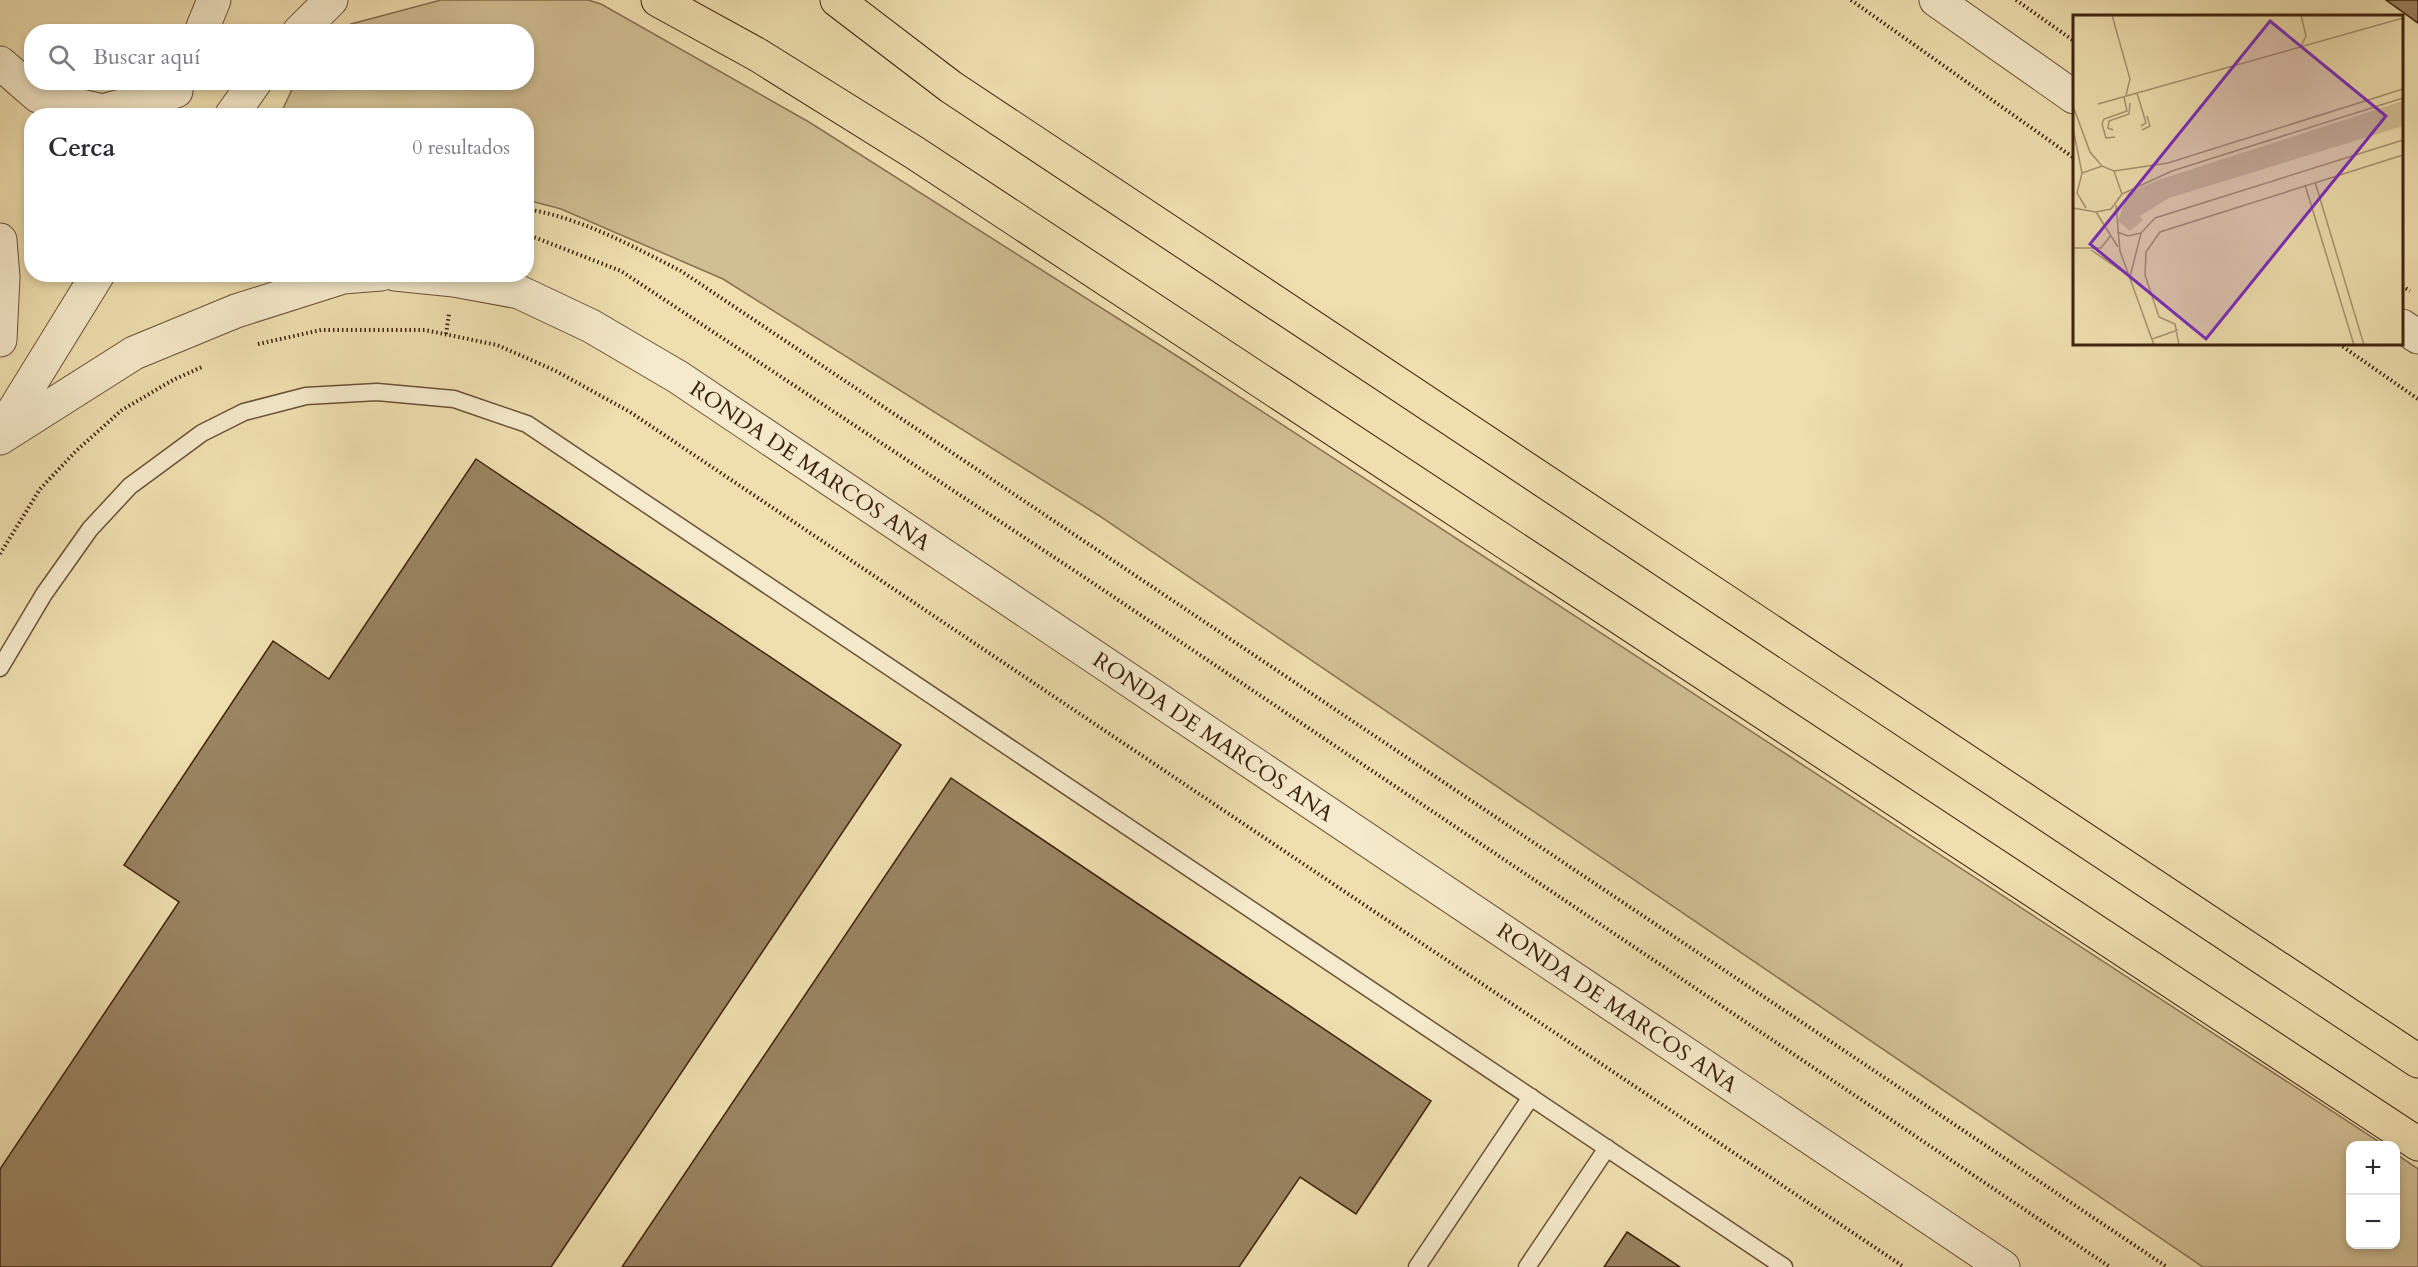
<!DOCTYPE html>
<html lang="es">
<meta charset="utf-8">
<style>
body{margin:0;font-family:Cardo,serif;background:#f2f2f3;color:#2b2b33}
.controls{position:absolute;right:18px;bottom:18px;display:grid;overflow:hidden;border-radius:12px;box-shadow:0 3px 9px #0003}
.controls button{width:54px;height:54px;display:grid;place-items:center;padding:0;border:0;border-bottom:2px solid #e1e1e2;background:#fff;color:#2b2b33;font:30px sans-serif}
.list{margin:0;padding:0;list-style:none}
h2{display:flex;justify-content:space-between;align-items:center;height:78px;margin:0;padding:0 24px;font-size:26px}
h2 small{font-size:20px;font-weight:400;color:#7c7c81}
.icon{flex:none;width:33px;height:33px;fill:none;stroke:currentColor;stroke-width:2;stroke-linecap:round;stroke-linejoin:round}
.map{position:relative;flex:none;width:2418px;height:1267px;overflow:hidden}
.search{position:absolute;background:#fff;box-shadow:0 3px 9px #0003;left:24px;top:24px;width:510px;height:66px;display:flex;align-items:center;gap:15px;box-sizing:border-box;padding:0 21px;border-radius:24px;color:#7c7c81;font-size:22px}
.panel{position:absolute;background:#fff;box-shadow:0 3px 9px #0003;left:24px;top:108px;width:510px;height:174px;border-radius:24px}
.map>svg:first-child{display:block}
.green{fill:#d1bf94;stroke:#887051;stroke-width:1.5}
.building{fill:#9a8462;stroke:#3e220e;stroke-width:1.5}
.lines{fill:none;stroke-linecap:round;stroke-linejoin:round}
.lane-casing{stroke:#6a5136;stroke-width:19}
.street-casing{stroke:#6a5136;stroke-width:35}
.primary-casing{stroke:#3e220e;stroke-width:35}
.path{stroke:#3e220e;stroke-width:4;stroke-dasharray:1.5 3;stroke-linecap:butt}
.lane{stroke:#f5eacb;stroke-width:16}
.street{stroke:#f5eacb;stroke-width:33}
.primary{stroke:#efdfaf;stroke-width:33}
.labels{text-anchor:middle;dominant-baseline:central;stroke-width:6;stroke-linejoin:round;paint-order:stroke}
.street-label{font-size:22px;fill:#3e220e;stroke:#f5eacb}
.inset-road{fill:none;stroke:#a8936f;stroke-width:1.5}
.view{fill:#7b2cbf;fill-opacity:0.15;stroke:#7b2cbf;stroke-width:3}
.inset-edge{fill:none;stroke:#3e220e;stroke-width:3}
</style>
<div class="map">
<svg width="2418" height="1267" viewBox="0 0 2418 1267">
<rect width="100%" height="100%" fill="#efdfaf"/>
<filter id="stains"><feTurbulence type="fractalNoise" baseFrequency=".00333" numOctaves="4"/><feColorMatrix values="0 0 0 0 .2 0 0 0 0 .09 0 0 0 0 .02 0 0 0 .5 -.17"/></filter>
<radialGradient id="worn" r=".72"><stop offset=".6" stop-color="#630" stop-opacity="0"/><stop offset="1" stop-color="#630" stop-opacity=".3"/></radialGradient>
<!-- green -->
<path class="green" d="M 441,0 L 588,0 L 601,4 L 809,122 L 1188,363 L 2384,1145 L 2350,1146 L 2350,1244 L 2396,1244 L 2396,1154 L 2418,1169 L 2418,1267 L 2203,1267 L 1098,515 L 723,279 L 561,209 L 527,200 L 526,116 L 280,115 L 295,83 L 526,82 L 526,32 L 342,31 L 351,24 Z"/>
<!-- building -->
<g class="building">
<path d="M 2386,0 L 2418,0 L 2418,23 Z"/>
<path d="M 476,459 L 901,745 L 551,1267 L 0,1267 L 0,1169 L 179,902 L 124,865 L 273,641 L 329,679 Z"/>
<path d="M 951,778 L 1431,1101 L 1356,1214 L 1300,1177 L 1239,1267 L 622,1267 Z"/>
<path d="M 1627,1232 L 1680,1267 L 1604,1267 Z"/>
</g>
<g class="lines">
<defs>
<g id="lane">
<path d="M 0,668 L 44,594 L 90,529 L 130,486 L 202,433 L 244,412 L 306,396 L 377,392 L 454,399 L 527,424 L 1784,1267"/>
<path d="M 1417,1267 L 1531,1097"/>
<path d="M 1527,1267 L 1607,1148"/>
</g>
<g id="street">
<path d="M 1936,0 L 2074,97"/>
<path d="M 201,32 L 214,0"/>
<path d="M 299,32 L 331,0"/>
<path d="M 0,63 L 38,96 L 103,111 L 176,91"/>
<path d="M 231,116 L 255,82"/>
<path d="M 0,240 L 3,277 L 0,340"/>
<path d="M 395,274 L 454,280 L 519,292 L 591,326 L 678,377 L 2003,1267"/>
<path d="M 2402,326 L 2418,337"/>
<path d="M 0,433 L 98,274"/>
<path d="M 0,438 L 134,353 L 236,311 L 343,277 L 381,274"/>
</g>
<g id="primary">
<path d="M 658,0 L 758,55 L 915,153 L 2418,1144"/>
<path d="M 837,0 L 951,87 L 2418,1061"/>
</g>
</defs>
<!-- lane casing -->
<use href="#lane" class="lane-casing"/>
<!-- street casing -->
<use href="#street" class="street-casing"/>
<!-- primary casing -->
<use href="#primary" class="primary-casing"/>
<!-- path -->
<g class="path">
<path d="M 1851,0 L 2074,158"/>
<path d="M 2016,0 L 2074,41"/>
<path d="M 526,209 C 582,218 632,246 681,271 L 2167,1267"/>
<path d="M 526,234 L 621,271 L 1084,577 L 2110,1267"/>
<path d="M 2402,286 L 2410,291"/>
<path d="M 446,334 L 449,314"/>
<path d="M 258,344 L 321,330 L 425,330 L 497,345 L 556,371 L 630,412 L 1904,1267"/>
<path d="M 2339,344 L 2418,399"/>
<path d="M 0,554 L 40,489 L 76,451 L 122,410 L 173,380 L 202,367"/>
</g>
<!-- lane -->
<use href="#lane" class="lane"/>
<!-- street -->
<use href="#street" class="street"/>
<!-- primary -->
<use href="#primary" class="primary"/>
</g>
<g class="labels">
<!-- street labels -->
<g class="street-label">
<text transform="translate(810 466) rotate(34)">RONDA DE MARCOS ANA</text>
<text transform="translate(1213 737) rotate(34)">RONDA DE MARCOS ANA</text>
<text transform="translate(1617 1008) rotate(34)">RONDA DE MARCOS ANA</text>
</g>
</g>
<!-- overview -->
<g transform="translate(2073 15)">
<rect width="330" height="330" fill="#efdfaf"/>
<path d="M 330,86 L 330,111 L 96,183 L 67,201 L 70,205 L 57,216 L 45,206 L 55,178 L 88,164 Z" fill="#d1bf94"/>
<path class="inset-road" d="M 39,0 L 57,64 L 53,80M 228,0 L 233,21 L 228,31M 64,78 L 73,108 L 68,111M 25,89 L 330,3M 0,91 L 17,137 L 29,151M 0,113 L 9,158M 40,115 L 35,113 L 36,106 L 56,99 L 57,88M 69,115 L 77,111 L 74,101M 42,122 L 33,123 L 29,109 L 31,104 L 54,96 L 51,82M 41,156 L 95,148 L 330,74M 242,167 L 291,330M 232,170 L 281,330M 49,179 L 99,156 L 330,83M 43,190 L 47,236 L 81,330M 0,193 L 23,197 L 38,194 L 49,179 L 41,156 L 29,151 L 9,158 L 4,178 L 13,193M 23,197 L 45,232M 44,217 L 55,221 L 68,218M 0,233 L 28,233 L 38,220M 18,235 L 56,261M 57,262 L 68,218 L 82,203 L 330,125M 79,324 L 105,315M 106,330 L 102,309 L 86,302 L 72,260 L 73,237 L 87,217 L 330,140"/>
<path class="view" d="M 197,6 L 313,101 L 133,324 L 17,229 Z"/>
<rect width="330" height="330" class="inset-edge"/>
</g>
<rect width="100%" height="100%" filter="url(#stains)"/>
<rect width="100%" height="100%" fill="url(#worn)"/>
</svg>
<div class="controls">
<button>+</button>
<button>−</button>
</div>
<div class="search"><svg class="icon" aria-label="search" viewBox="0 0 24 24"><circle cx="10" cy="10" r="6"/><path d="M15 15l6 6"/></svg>Buscar aquí</div>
<section class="panel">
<h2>Cerca<small>0 resultados</small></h2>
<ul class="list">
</ul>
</section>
</div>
